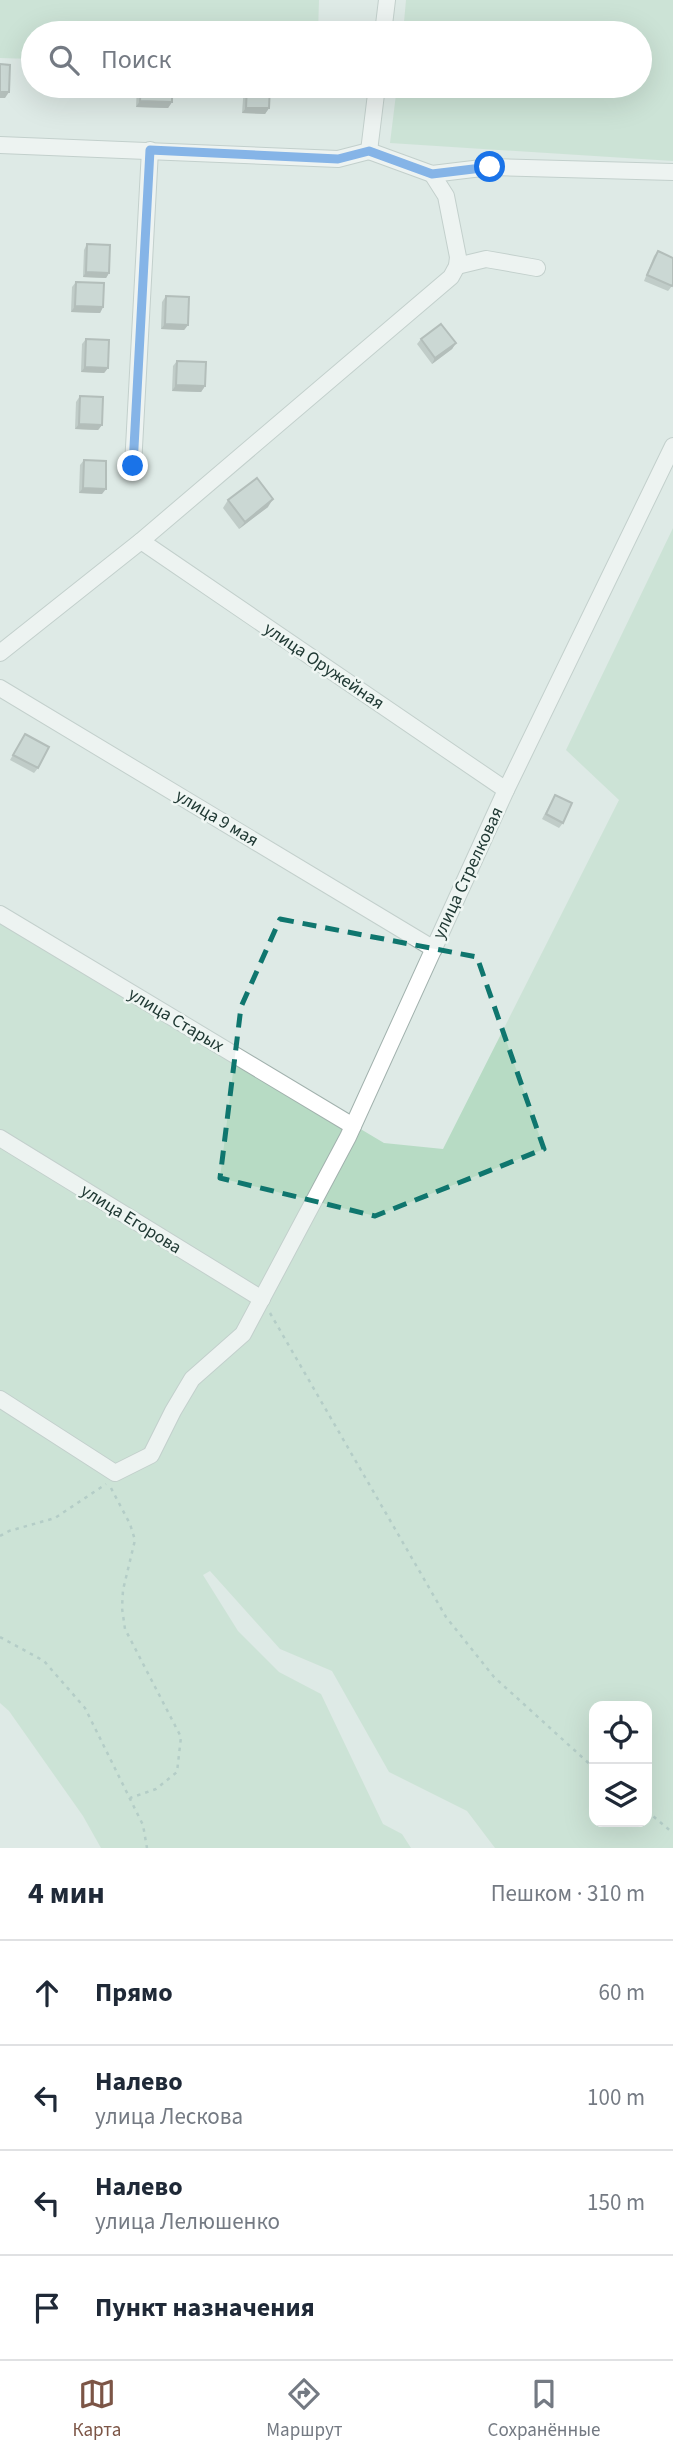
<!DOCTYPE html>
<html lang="ru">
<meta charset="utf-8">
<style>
body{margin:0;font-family:"Source Sans 3",sans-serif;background:#f6f6f7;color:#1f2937}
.controls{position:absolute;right:21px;bottom:21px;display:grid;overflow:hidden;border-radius:14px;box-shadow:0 7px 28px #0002}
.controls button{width:63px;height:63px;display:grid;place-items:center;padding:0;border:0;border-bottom:2px solid #e0e1e3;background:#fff;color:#1f2937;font:35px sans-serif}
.stop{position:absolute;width:21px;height:21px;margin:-16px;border:5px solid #1a73e8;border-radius:50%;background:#fff}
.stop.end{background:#1a73e8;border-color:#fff;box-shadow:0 2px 7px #0008}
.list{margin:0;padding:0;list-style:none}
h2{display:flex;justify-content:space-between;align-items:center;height:91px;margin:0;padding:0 28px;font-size:30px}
h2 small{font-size:23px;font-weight:400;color:#747a83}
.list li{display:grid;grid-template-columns:46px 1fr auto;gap:21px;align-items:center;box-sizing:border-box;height:105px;padding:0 28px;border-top:2px solid #e0e1e3}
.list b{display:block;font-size:26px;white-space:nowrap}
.list p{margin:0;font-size:23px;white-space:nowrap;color:#747a83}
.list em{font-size:23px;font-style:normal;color:#747a83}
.icon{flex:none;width:38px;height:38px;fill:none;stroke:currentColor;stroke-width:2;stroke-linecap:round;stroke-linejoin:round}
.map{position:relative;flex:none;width:673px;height:1848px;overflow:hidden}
.search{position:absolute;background:#fff;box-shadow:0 7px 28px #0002;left:21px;right:21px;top:21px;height:77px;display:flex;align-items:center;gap:18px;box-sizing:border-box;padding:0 24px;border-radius:38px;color:#747a83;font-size:26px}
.sheet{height:511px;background:#fff}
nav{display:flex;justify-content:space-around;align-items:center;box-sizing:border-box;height:98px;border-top:2px solid #e0e1e3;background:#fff;font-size:19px;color:#747a83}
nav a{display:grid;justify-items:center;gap:4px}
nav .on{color:#7c5546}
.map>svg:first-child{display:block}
.green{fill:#b7dbc4;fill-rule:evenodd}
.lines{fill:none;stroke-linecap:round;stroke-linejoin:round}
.minor-casing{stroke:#a1b1ad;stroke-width:18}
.path{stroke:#80aca2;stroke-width:2.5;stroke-dasharray:3.5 5;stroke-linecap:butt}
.minor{stroke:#fff;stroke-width:16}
.wall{fill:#9ba9a4}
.shaded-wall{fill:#7e8986}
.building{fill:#b4c4bf;stroke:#7e8986;stroke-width:2}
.route{stroke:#1a73e8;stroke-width:9}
.marked{fill:none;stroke:#0f766e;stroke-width:5;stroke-dasharray:14 9;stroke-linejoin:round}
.labels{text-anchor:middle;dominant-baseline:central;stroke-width:5;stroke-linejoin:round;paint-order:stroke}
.street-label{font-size:18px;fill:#203934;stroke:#eff6f3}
</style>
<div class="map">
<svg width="673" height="1848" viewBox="0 0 673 1848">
<rect width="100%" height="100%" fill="#deeae6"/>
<!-- green -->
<g class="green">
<path d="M 0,0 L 319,0 L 318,33 L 33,33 L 33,59 L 0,58 Z"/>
<path d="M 406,0 L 673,0 L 673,161 L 390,143 L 397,86 L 640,86 L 640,33 L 403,33 Z"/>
<path d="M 673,528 L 673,1848 L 495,1848 L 467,1811 L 389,1772 L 332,1671 L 280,1649 L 210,1571 L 203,1575 L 238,1631 L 279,1672 L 321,1694 L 383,1824 L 402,1834 L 411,1848 L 101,1848 L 83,1816 L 9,1711 L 0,1703 L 0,914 L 384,1143 L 443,1149 L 619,800 L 566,750 ZM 594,1706 L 647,1706 L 647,1822 L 594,1822 Z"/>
</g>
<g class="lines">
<defs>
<g id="minor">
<path d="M 383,33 L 387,0"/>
<path d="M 0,145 L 338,159 L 369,151"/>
<path d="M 369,151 L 432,174 L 490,167 L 673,172"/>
<path d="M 369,151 L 377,86"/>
<path d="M 457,266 L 486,259 L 537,268"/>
<path d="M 133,466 L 150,150"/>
<path d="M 141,541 L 506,790"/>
<path d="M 0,653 L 141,541 L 451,277 L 457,266 L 458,257 L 446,196 L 432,174"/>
<path d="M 0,688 L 434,949"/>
<path d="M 0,914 L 353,1126"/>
<path d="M 0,1138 L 262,1299"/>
<path d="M 0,1399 L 115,1473 L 151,1455 L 173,1411 L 192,1379 L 243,1334 L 348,1137 L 506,790 L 673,446"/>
</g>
</defs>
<!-- minor casing -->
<use href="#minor" class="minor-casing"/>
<!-- path -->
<g class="path">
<path d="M 270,1313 L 446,1617 L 494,1677 L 594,1768"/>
<path d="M 111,1488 L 130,1524 L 135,1540 L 123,1590 L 122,1608 L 125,1629 L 181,1737 L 177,1772 L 156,1789 L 130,1798"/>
<path d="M 0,1536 L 9,1531 L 55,1518 L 106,1484"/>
<path d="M 0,1637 L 44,1661 L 85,1708 L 143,1825 L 147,1848"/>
<path d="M 647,1811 L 673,1833"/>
</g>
<!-- minor -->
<use href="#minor" class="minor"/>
</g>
<!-- wall -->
<g class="wall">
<path d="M 137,86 L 172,86 L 172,102 L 168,108 L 136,107 Z"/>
<path d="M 244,86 L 270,86 L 269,108 L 265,114 L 242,113 Z"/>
<path d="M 87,244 L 109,273 L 106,278 L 83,277 L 84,250 Z"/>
<path d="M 658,251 L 672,286 L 668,291 L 644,281 L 654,256 Z"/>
<path d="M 76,282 L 103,307 L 100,313 L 71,312 L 72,287 Z"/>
<path d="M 166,296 L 188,325 L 184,330 L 161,329 L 162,302 Z"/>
<path d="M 86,339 L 108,368 L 104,373 L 81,372 L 82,344 Z"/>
<path d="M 421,339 L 456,343 L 452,349 L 432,364 L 417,344 Z"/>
<path d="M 177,361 L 205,386 L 201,392 L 172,391 L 173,366 Z"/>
<path d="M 80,396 L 102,425 L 98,430 L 75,429 L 76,402 Z"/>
<path d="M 84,460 L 102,494 L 79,493 L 80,465 Z"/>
<path d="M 228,500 L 268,507 L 239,529 L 223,508 Z"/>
<path d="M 25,734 L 38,768 L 34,773 L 10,760 Z"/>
<path d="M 555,795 L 563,823 L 559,828 L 542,819 Z"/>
</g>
<!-- shaded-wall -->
<g class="shaded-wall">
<path d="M 0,92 L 9,92 L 5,98 L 0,98 Z"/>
<path d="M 140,101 L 172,102 L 168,108 L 136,107 Z"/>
<path d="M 246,108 L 269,108 L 265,114 L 242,113 Z"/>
<path d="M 86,272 L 109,273 L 106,278 L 83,277 Z"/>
<path d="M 75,306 L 103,307 L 100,313 L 71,312 Z"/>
<path d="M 165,324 L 188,325 L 184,330 L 161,329 Z"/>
<path d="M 456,343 L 452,349 L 432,364 L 435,358 Z"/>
<path d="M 85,367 L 108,368 L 104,373 L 81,372 Z"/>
<path d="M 176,385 L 205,386 L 201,392 L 172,391 Z"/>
<path d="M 79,424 L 102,425 L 98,430 L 75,429 Z"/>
<path d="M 83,488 L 106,489 L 102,494 L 79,493 Z"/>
<path d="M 273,499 L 268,507 L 239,529 L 245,522 Z"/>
</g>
<!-- building -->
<g class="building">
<path d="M 0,64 L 10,65 L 9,92 L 0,92 Z"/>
<path d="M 141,86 L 172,86 L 172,102 L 140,101 Z"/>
<path d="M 247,86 L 270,86 L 269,108 L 246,108 Z"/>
<path d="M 87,244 L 110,245 L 109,273 L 86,272 Z"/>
<path d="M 658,251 L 673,258 L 673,284 L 672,286 L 647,275 Z"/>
<path d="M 76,282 L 104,283 L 103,307 L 75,306 Z"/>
<path d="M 166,296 L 189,297 L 188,325 L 165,324 Z"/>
<path d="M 441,324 L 456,343 L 435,358 L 421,339 Z"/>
<path d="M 86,339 L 109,340 L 108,368 L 85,367 Z"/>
<path d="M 177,361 L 206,362 L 205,386 L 176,385 Z"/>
<path d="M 80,396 L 103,397 L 102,425 L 79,424 Z"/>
<path d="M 84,460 L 106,461 L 106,489 L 83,488 Z"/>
<path d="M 257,478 L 273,499 L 245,522 L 228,500 Z"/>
<path d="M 25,734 L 49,747 L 38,768 L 13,755 Z"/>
<path d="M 555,795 L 572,803 L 563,823 L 546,814 Z"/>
</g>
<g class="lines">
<!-- route -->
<path class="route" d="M 133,466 L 150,150 L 338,159 L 369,151 L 432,174 L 490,167"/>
</g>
<!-- marked area -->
<path d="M0 0H673V1848H0ZM 280,919 L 477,957 L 544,1149 L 375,1216 L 220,1178 L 241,1007 Z" fill="#deeae6" fill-opacity=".55" fill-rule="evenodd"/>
<path class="marked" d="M 280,919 L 477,957 L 544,1149 L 375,1216 L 220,1178 L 241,1007 Z"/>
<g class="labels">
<!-- street labels -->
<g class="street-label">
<text transform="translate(324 666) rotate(34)">улица Оружейная</text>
<text transform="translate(217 818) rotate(31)">улица 9 мая</text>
<text transform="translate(468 873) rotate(-65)">улица Стрелковая</text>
<text transform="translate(176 1020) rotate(31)">улица Старых</text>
<text transform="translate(131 1219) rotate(32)">улица Егорова</text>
</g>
</g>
</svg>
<div class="controls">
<button><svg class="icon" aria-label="locate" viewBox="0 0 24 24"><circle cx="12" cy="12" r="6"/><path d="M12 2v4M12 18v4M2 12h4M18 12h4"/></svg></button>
<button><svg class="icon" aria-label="layers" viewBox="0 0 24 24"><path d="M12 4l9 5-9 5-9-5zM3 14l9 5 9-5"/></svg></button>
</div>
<div class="stop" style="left:490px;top:167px"></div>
<div class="stop end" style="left:133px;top:466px"></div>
<div class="search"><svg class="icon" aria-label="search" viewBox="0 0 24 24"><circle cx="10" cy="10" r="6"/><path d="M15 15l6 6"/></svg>Поиск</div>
</div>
<section class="sheet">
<h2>4 мин<small>Пешком · 310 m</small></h2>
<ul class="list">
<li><svg class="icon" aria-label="ahead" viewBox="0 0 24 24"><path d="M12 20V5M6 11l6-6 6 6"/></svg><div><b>Прямо</b></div><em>60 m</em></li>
<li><svg class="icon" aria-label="left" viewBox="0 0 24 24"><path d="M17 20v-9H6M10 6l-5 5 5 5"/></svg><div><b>Налево</b><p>улица Лескова</p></div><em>100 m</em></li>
<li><svg class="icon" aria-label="left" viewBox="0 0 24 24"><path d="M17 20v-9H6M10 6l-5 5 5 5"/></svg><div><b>Налево</b><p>улица Лелюшенко</p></div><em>150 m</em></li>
<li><svg class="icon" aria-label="arrive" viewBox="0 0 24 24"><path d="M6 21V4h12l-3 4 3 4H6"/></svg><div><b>Пункт назначения</b></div></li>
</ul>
</section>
<nav>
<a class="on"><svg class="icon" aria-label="map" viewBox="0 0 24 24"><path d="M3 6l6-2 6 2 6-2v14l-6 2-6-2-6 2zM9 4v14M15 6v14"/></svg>Карта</a>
<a><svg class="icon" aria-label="directions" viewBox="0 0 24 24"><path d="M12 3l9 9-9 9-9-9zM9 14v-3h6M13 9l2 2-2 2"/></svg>Маршрут</a>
<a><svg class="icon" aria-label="saved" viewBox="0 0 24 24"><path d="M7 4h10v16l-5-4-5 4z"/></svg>Сохранённые</a>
</nav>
